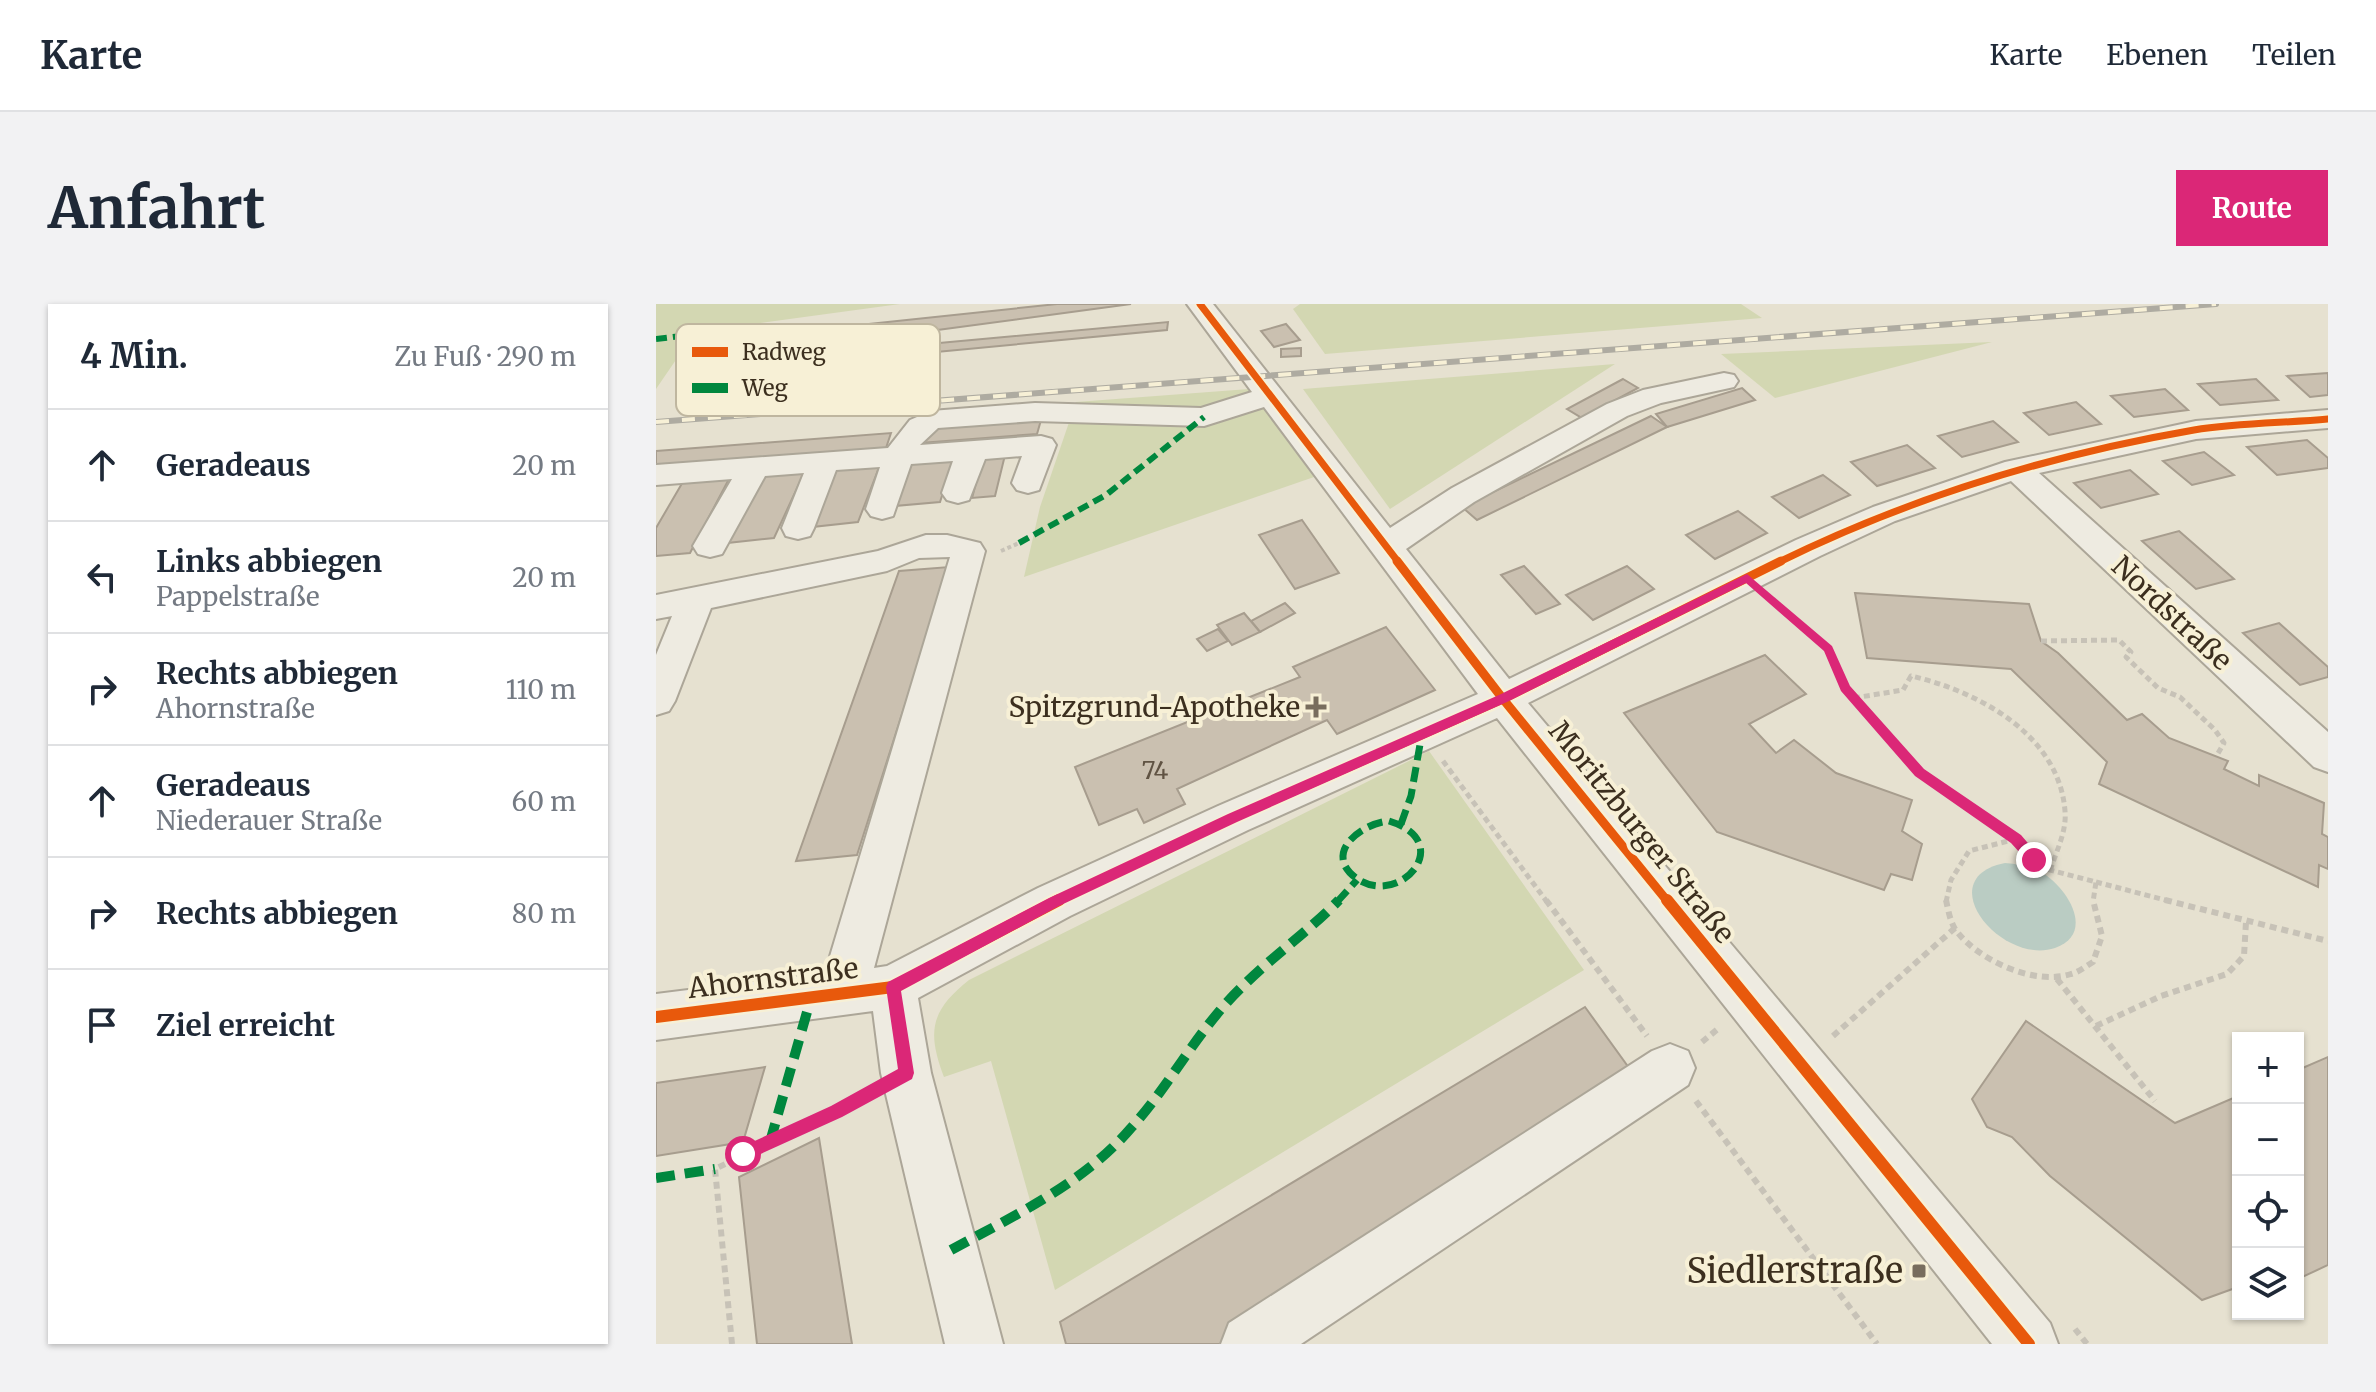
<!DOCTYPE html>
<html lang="de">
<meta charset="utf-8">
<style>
body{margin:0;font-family:Merriweather,serif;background:#f2f2f3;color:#1f2937}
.controls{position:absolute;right:24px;bottom:24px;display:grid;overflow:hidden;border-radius:0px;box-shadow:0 2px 6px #0004}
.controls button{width:72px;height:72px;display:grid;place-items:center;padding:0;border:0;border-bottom:2px solid #e0e1e3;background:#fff;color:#1f2937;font:40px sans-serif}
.stop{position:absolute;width:24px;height:24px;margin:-18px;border:6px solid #db2777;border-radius:50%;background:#fff}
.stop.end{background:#db2777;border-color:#fff;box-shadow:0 2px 8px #0008}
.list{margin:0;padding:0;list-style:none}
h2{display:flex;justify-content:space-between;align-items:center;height:104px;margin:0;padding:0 32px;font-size:34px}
h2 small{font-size:26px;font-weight:400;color:#747a83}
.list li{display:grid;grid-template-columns:52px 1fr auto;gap:24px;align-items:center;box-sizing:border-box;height:112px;padding:0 32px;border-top:2px solid #e0e1e3}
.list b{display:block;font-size:30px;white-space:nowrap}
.list p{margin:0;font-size:26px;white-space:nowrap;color:#747a83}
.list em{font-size:26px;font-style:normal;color:#747a83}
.icon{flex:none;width:44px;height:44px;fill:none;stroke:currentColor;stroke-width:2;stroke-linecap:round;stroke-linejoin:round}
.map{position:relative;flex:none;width:1672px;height:1040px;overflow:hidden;border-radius:0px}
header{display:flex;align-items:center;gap:48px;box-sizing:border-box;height:112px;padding:0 40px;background:#fff;border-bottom:2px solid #e0e1e3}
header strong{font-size:38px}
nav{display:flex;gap:44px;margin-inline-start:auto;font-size:28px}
.intro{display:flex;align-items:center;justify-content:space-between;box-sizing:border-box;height:192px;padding:0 48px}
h1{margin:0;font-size:56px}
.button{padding:20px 36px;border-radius:0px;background:#db2777;color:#fff;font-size:28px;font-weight:700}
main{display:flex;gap:48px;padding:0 48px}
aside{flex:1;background:#fff;border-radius:0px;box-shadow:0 2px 6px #0004}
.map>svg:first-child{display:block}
.green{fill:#d3d7b2}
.water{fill:#baccc3}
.building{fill:#cac0b0;stroke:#a79d8e;stroke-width:2}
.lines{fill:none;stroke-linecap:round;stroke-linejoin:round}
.minor-casing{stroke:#aca698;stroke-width:4}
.path-far2{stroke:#c7c2b7;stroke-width:4;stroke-dasharray:4 3;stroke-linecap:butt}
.path-far1{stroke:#c7c2b7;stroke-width:5;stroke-dasharray:6 4;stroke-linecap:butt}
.path{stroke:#c7c2b7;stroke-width:6;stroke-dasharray:7 5;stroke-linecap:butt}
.minor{fill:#eeebe1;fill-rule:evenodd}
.rail-casing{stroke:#aeaba1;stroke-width:6}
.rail{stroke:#f7f0d6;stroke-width:4;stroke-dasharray:13;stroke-linecap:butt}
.quiet-far2{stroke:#00873e;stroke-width:6;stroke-dasharray:11 6;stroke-linecap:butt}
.quiet-far1{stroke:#00873e;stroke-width:7;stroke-dasharray:15 7;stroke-linecap:butt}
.quiet{stroke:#00873e;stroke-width:10;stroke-dasharray:19 10;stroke-linecap:butt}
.cycleway-far2-casing{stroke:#f7f0d6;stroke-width:11}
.cycleway-far1-casing{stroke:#f7f0d6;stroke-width:14}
.cycleway-casing{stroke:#f7f0d6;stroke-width:17}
.cycleway-far2{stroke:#e8590c;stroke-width:7}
.cycleway-far1{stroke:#e8590c;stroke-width:9}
.cycleway{stroke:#e8590c;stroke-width:12}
.route{fill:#db2777}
.poi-dot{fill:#786d5d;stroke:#f7f0d6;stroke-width:3}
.labels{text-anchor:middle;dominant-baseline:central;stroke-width:8;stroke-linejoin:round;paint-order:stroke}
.number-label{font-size:24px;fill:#605343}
.street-label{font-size:28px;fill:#3c2f1f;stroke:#f7f0d6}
.poi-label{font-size:28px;fill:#3c2f1f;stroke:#f7f0d6;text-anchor:end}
.near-poi-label{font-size:34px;fill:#3c2f1f;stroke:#f7f0d6;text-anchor:end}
.key{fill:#f7f0d6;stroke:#bfb69f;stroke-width:2}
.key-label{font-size:22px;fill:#3c2f1f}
</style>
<header>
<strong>Karte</strong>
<nav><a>Karte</a><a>Ebenen</a><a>Teilen</a></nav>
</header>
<div class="intro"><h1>Anfahrt</h1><a class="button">Route</a></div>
<main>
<aside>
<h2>4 Min.<small>Zu Fuß · 290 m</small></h2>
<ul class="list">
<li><svg class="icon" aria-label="ahead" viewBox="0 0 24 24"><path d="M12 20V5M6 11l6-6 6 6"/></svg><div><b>Geradeaus</b></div><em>20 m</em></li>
<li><svg class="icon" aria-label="left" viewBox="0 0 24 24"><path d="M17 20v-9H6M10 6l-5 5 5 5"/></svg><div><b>Links abbiegen</b><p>Pappelstraße</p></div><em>20 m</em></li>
<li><svg class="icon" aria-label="right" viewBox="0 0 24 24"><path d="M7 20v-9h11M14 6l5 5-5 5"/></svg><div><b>Rechts abbiegen</b><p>Ahornstraße</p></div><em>110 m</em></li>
<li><svg class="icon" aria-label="ahead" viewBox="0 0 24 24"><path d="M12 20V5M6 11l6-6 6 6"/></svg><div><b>Geradeaus</b><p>Niederauer Straße</p></div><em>60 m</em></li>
<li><svg class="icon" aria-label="right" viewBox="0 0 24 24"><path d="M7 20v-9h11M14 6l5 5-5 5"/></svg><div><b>Rechts abbiegen</b></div><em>80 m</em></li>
<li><svg class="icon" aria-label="arrive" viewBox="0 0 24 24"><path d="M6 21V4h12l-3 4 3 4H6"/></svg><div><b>Ziel erreicht</b></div></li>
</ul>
</aside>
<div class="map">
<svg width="1672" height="1040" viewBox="0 0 1672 1040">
<rect width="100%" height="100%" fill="#e6e1d0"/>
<!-- green -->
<g class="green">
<path d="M 0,0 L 244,0 L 39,28 L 0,85 Z"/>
<path d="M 644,0 L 1085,0 L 1106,14 L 669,50 L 637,5 Z"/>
<path d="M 1336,38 L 1119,94 L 1065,50 Z"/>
<path d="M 959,60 L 734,205 L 647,85 Z"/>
<path d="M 593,85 L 658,173 L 368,273 L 384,203 L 420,98 Z"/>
<path d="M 773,447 L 928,666 L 399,986 L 335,757 L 288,773 C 271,728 274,707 313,676 Z"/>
</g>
<!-- water -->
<path class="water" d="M 1349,559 C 1362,560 1373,562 1385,568 C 1410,582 1441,629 1399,644 C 1345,662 1273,574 1349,559 Z"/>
<!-- building -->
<g class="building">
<path d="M 401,0 L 475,0 L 274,27 L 96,43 L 100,32 Z"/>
<path d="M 512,18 L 511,26 L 26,72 L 31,62 Z"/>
<path d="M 630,20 L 644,36 L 618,43 L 605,27 Z"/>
<path d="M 645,44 L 645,52 L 625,53 L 625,45 Z"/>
<path d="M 1672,69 L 1672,91 L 1654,93 L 1631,72 Z"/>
<path d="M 967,75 L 982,84 L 926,114 L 911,105 Z"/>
<path d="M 1600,75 L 1622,96 L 1564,101 L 1542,80 Z"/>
<path d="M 1086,84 L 1099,96 L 1011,123 L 1000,110 Z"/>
<path d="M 1509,85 L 1532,106 L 1478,113 L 1455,92 Z"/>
<path d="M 1420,98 L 1445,120 L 1393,131 L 1368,109 Z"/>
<path d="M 995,112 L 1011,123 L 821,216 L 806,203 Z"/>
<path d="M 385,116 L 381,130 L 264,139 L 269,124 Z"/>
<path d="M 1337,117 L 1362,138 L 1306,153 L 1282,132 Z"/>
<path d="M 235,129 L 230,144 L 0,162 L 0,147 Z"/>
<path d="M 1651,136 L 1672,154 L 1672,164 L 1621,171 L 1591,143 Z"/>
<path d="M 1251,141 L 1279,164 L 1221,182 L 1195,158 Z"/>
<path d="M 1548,148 L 1578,171 L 1536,181 L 1507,157 Z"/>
<path d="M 349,151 L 339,192 L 316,194 L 327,153 Z"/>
<path d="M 298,154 L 284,198 L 238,202 L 254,158 Z"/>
<path d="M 224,161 L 202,218 L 156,223 L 180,164 Z"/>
<path d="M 1474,166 L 1502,190 L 1445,204 L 1418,179 Z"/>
<path d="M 149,167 L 118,234 L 71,239 L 105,170 Z"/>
<path d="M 1167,171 L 1194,191 L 1143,214 L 1116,193 Z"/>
<path d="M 74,173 L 34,249 L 0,252 L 0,224 L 28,176 Z"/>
<path d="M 1082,207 L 1111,229 L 1059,255 L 1030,231 Z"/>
<path d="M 646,216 L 683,269 L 639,285 L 603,231 Z"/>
<path d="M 1523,227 L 1578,275 L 1540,285 L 1486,237 Z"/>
<path d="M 868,262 L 904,300 L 880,310 L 845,271 Z"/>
<path d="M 971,262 L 998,285 L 937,316 L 910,291 Z"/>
<path d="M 293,263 L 201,551 L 140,557 L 243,267 Z"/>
<path d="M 1199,289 L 1373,300 L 1385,337 L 1402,349 L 1471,416 L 1486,410 L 1513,434 L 1572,457 L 1568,465 L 1603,482 L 1603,471 L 1668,499 L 1666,530 L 1672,533 L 1672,565 L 1663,561 L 1662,583 L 1443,480 L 1451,458 L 1355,365 L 1211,354 Z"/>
<path d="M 629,299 L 639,309 L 604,328 L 595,317 Z"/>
<path d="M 588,309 L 604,328 L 576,341 L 561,321 Z"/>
<path d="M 1623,319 L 1672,363 L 1672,373 L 1644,381 L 1587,329 Z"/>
<path d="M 730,323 L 779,386 L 681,430 L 671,416 L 521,485 L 529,500 L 488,519 L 481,505 L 443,521 L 419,463 L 644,373 L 637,363 Z"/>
<path d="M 562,325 L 572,337 L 551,347 L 541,335 Z"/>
<path d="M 1109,351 L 1150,390 L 1093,420 L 1120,449 L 1138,436 L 1180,469 L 1256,496 L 1246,527 L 1266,540 L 1256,576 L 1235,570 L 1228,586 L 1061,528 L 968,409 Z"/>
<path d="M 929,703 L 981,775 L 568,1040 L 410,1040 L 404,1018 Z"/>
<path d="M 1370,717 L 1519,819 L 1582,792 L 1582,983 L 1546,996 L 1394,872 L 1356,833 L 1331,823 L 1316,795 Z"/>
<path d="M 1672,753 L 1672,961 L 1642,975 L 1642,766 Z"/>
<path d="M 109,763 L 87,838 L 0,852 L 0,779 Z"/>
<path d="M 163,834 L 196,1040 L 101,1040 L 83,873 Z"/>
</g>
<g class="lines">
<defs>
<g id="minor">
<path d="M 531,0 L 557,0 L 734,224 L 796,184 L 951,100 L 987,86 L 1068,69 L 1078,71 L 1082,77 L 1078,83 L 1005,99 L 971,112 L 818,198 L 750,245 L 853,375 L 1140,236 L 1217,203 L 1349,158 L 1540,117 L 1672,106 L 1672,124 L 1540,135 L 1383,169 L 1672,428 L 1672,468 L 1658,463 L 1355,177 L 1239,217 L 1164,252 L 872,399 L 1394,1019 L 1402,1040 L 1336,1040 L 841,414 L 592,526 L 414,612 L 262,694 L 275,769 L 347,1040 L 289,1040 L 225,769 L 217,707 L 0,736 L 0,690 L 169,669 L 294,253 L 263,254 L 231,267 L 55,304 L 19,397 L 13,407 L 0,411 L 0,351 L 16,312 L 0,315 L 0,291 L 222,247 L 270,231 L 291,231 L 324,239 L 329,247 L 218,664 L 231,662 L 382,584 L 562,502 L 822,390 L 608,103 L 548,122 L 379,117 L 282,124 L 264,141 L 385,132 L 396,135 L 400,141 L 383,186 L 372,189 L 361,186 L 356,179 L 366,152 L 329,155 L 313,196 L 302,199 L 291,196 L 286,189 L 297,157 L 255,160 L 237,212 L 226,215 L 215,212 L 210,205 L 224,163 L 180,166 L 158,224 L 154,232 L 142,235 L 130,232 L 126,224 L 148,169 L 109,172 L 66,250 L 54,253 L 42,250 L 37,242 L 76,175 L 0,181 L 0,161 L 232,144 L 254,116 L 275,107 L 379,99 L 545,104 L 596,88 Z"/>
<path d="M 1014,740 L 1032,747 L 1039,764 L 1032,781 L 645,1040 L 565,1040 L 573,1019 L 996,747 Z"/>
</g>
</defs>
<!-- minor casing -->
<use href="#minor" class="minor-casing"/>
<!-- path-far2 -->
<path class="path-far2" d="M 345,247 L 363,239"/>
<!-- path-far1 -->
<g class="path-far1">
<path d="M 1117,295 L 1172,345 L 1190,384 L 1264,468 L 1359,535"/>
<path d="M 1385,337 L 1463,336 L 1475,348 L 1470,353 L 1502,384 L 1524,393 L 1559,426 L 1568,439 L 1561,451"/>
<path d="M 1198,394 L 1247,386 L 1255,372 C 1321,387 1403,430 1409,507 C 1411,527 1400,548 1394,567"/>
<path d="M 787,457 L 891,598"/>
<path d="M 1440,578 L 1517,598"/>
<path d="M 1290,598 L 1295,576 L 1313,547 L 1360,535 L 1390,565 L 1440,578 L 1437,598"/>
</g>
<!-- path -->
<g class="path">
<path d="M 890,596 L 991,732"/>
<path d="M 1290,596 C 1292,605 1294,617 1299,625 C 1321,656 1378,682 1415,670 C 1423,668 1430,662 1437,658 L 1446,632 L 1437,596"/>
<path d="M 1509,596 L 1672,637"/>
<path d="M 1401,675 L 1499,797"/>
<path d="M 1440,722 L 1505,692 L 1571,670 L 1588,652 L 1590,618"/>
<path d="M 1177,732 L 1299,624"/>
<path d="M 1046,738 L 1063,724"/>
<path d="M 1040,797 L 1221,1040"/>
<path d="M 1419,1025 L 1431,1040"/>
<path d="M 76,1040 L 59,865 L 211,791"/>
</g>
<!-- minor -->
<use href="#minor" class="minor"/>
<defs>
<path id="rail" d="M 0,118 L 1560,0"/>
</defs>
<!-- rail casing -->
<use href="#rail" class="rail-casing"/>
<!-- rail -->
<use href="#rail" class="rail"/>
<!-- quiet-far2 -->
<g class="quiet-far2">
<path d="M 0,35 L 107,22"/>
<path d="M 363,239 L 450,191 L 548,113"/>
</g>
<!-- quiet-far1 -->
<g class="quiet-far1">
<path d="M 733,517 C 802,538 743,605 700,574 C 666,549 706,519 733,517 Z"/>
<path d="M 745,520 L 755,492 L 766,429"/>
<path d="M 681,598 L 701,576"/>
</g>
<!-- quiet -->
<g class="quiet">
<path d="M 114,838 L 155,694"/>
<path d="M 0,874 L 59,865"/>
<path d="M 295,946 C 359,911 427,880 475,824 C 516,779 543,723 588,681 C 618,651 653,627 683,596"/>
</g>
<defs>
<g id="cycleway-far2">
<path d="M 544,0 L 743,259"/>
<path d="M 1121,259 C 1253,194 1393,151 1538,126 C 1582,119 1628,119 1672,115"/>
</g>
<g id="cycleway-far1">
<path d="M 741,257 L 847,395 L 1012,598"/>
<path d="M 399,598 L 577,514 L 847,395 L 1125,257"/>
</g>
<g id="cycleway">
<path d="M 1011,596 L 1373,1040"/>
<path d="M 0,713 L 237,683 L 403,596"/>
</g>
</defs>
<!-- cycleway-far2 casing -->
<use href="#cycleway-far2" class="cycleway-far2-casing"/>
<!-- cycleway-far1 casing -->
<use href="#cycleway-far1" class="cycleway-far1-casing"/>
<!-- cycleway casing -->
<use href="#cycleway" class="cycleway-casing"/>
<!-- cycleway-far2 -->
<use href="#cycleway-far2" class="cycleway-far2"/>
<!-- cycleway-far1 -->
<use href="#cycleway-far1" class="cycleway-far1"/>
<!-- cycleway -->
<use href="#cycleway" class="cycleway"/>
</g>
<!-- route -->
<path class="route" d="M 1091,270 L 1176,342 L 1194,382 L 1268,465 L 1365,531 L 1383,552 L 1383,560 L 1374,560 L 1355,539 L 1259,472 L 1185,387 L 1168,347 L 1090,279 L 851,398 L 581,518 L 403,602 L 245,687 L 258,769 L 256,775 L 186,813 L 87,858 L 81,856 L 81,845 L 175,802 L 242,765 L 230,683 L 232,678 L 393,594 L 572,510 L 843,391 Z"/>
<!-- markers -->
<g class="poi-dot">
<path d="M656 391h8v8h8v8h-8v8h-8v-8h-8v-8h8z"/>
<rect x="1255" y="959" width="16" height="16" rx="4"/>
</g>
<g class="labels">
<!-- number labels -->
<g class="number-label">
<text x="499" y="466">74</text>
</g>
<!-- street labels -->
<g class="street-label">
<text transform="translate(1516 309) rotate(43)">Nordstraße</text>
<text transform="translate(986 528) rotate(51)">Moritzburger Straße</text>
<text transform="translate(117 674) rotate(-7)">Ahornstraße</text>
</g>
<!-- poi labels -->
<g class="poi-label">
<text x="644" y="403">Spitzgrund-Apotheke</text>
</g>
<!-- near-poi labels -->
<g class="near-poi-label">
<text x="1247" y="967">Siedlerstraße</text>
</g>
</g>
<!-- legend -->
<rect x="20" y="20" width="264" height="92" rx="12" class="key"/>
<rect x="36" y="43" width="36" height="10" fill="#e8590c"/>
<rect x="36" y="79" width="36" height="10" fill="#00873e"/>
<g class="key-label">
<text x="86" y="56">Radweg</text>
<text x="86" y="92">Weg</text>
</g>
</svg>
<div class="controls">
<button>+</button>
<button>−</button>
<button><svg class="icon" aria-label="locate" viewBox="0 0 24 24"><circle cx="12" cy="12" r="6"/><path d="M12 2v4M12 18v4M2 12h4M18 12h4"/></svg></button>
<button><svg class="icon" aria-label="layers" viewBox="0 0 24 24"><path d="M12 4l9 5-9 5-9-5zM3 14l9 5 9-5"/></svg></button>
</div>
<div class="stop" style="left:87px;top:850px"></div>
<div class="stop end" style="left:1378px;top:556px"></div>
</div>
</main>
